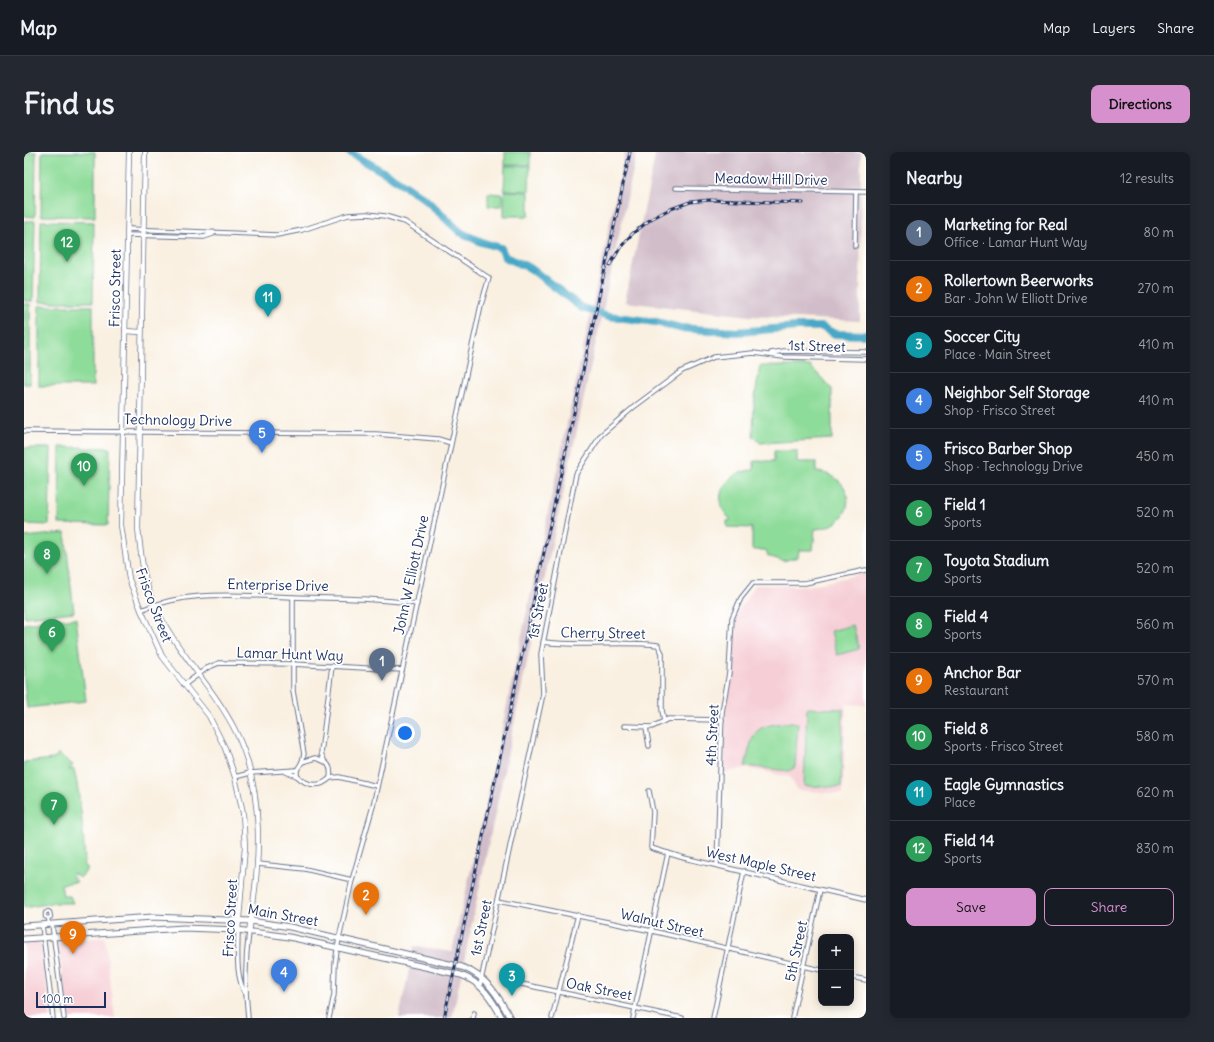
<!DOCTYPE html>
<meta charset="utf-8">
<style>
body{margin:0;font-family:Delius,sans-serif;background:#242831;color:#f1f3f6}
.controls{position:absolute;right:12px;bottom:12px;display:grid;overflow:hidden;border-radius:8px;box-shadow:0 2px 10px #0003}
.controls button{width:36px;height:36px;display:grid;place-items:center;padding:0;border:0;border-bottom:1px solid #363941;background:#171b24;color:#f1f3f6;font:20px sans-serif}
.scale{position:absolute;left:12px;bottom:10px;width:70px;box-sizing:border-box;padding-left:4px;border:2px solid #1b2f5e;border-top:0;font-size:11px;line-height:14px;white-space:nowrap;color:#1b2f5e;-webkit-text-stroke:3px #fff;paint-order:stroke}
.you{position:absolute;left:381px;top:581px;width:14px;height:14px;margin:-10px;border:3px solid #fff;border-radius:50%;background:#1a73e8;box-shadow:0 0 0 6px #1a73e833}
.badge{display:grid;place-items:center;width:26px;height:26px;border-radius:50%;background:#d690ce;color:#fff;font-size:13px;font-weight:700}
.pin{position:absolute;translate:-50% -33px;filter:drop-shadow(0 1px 2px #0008)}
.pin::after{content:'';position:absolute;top:21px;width:14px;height:12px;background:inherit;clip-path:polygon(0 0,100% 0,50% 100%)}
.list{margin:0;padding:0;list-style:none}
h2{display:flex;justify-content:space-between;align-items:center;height:52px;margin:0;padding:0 16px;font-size:17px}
h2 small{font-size:13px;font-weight:400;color:#9ea1a6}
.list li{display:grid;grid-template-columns:26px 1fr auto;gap:12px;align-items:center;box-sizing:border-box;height:56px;padding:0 16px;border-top:1px solid #363941}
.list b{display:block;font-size:15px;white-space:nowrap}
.list p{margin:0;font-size:13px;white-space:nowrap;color:#9ea1a6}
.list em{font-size:13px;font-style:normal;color:#9ea1a6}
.actions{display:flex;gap:8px;padding:12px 16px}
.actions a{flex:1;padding:9px 0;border:1px solid #d690ce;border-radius:8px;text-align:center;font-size:14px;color:#d690ce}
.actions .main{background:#d690ce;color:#111}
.map{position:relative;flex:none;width:842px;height:866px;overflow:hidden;border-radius:8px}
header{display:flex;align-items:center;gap:24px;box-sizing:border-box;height:56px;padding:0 20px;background:#171b24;border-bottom:1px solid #363941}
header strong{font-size:19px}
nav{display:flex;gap:22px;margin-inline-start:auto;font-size:14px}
.intro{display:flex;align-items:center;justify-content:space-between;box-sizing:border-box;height:96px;padding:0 24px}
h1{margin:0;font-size:28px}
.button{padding:10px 18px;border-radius:8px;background:#d690ce;color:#111;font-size:14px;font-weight:700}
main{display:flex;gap:24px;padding:0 24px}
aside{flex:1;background:#171b24;border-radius:8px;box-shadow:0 2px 10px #0003}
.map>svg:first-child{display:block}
.built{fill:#f6cfd6}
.industrial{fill:#d1bdc9}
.green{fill:#8edc9a;stroke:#54867c}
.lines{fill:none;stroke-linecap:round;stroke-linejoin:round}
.river{stroke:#46a7c6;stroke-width:8}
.pedestrian-casing{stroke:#69738c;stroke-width:4.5}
.minor-casing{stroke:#69738c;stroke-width:5.5}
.tertiary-casing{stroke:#69738c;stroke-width:6}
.secondary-casing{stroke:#69738c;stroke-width:7}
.pedestrian{stroke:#fff;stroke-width:2.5}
.minor{stroke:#fff;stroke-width:3.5}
.tertiary{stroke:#fff;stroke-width:4.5}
.secondary{stroke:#fff;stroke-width:5}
.rail-casing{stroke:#1b2f5e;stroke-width:3}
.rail{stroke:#fff;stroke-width:1.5;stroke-dasharray:4.5;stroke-linecap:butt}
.labels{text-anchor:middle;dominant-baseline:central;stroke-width:3.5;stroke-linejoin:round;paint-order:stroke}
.street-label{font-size:14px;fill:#1b2f5e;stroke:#fff}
</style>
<header>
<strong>Map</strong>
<nav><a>Map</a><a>Layers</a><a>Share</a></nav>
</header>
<div class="intro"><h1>Find us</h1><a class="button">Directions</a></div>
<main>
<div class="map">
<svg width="842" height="866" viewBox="0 0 842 866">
<rect width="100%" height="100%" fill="#fff"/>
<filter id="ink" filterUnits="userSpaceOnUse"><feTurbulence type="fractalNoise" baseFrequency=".025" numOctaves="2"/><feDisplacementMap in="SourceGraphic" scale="8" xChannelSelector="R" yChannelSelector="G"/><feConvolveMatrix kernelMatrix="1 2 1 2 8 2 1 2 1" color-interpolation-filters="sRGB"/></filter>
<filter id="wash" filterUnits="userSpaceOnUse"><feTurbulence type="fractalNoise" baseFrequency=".012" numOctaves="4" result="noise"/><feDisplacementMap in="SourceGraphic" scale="16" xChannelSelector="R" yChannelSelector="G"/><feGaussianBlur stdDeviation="0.9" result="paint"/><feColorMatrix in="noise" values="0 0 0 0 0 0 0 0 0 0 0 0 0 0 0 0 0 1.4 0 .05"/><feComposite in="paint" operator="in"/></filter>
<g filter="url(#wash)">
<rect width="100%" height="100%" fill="#f9f0e1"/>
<!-- built -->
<g class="built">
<path d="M 842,421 L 842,553 L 822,552 L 819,642 L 773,638 L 766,625 L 722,616 L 700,621 L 701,561 L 709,514 L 711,464 L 731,433 L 784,434 Z"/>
<path d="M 81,785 L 91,866 L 43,866 L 34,790 Z"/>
<path d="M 12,790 L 17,792 L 26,866 L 0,866 L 0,791 Z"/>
</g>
<!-- industrial -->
<g class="industrial">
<path d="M 601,0 L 613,0 L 513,462 L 428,866 L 375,866 L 390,794 L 428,800 L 461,656 Z"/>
<path d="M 632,0 L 837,0 L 836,169 L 725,164 L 601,150 Z"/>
</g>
<!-- green -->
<g class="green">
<path d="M 0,0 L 12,0 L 11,65 L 0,64 Z"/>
<path d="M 18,0 L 71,0 L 71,65 L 17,64 Z"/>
<rect x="481" y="0" width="25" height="13"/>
<path d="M 481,14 L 506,14 L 505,39 L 480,38 Z"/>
<path d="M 480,39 L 505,40 L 505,64 L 480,64 Z"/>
<path d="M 464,41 L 478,42 L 478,54 L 464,54 Z"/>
<path d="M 0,69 L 11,69 L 9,149 L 0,149 Z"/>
<path d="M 17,69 L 70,70 L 69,150 L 16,150 Z"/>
<rect x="0" y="152" width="6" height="80"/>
<rect x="15" y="154" width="54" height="80"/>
<path d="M 736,214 L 786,214 L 808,237 L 808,287 L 736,291 L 729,284 L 730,251 Z"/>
<path d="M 36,295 L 86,296 L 84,373 L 35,372 Z"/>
<path d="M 0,296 L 27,296 L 25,373 L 0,372 Z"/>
<path d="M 750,299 L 773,299 L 773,310 L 792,310 L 792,320 C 834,322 835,375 791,377 L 789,398 L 775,398 L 774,405 L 759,409 L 744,404 L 742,398 L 728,398 L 728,376 L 703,375 L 703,369 L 707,368 C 684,347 702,318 730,318 L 730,309 L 750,309 Z"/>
<path d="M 41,381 L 50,460 L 0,465 L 0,385 Z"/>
<path d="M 52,466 L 62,549 L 3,556 L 0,528 L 0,472 Z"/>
<path d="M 829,473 L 835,497 L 813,503 L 807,479 Z"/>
<path d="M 783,556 L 819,557 L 817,635 L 780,634 Z"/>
<path d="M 767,570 L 774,571 L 771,615 L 765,619 L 721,614 C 731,576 727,575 767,570 Z"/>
<path d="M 34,602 L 49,613 L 45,618 L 50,617 C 57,648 59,678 61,710 L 60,712 L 64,717 L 56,726 L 50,722 L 47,723 L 53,730 L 37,732 L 39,744 L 46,744 L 49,751 L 28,751 L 0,756 L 0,610 L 30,607 Z"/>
</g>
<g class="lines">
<!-- river -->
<path class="river" d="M 325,0 L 368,25 L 401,47 L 436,80 L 457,90 L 477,96 L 481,105 L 506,116 L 558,156 L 585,164 L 632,170 L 656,176 L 713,180 L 774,175 L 798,175 L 811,182 L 842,183"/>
</g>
</g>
<g filter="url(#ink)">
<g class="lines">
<defs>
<path id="pedestrian" d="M 24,766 L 21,765 L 21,761 L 24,759 L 26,760 L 27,765 L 24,766 L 25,772"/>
<g id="minor">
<path d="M 652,36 L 842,40"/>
<path d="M 104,77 L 253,83 L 278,78 L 324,63 L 343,62 L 361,64 L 381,70 L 465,126 L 457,153 L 349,654 L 328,728 L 315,786 L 311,812 L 310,843 L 305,866"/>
<path d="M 104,83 L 180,85 L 189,82"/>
<path d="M 831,94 L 832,40"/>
<path d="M 747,201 L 760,199 L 842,200"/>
<path d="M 0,279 L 352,282 L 414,287 L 427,291"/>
<path d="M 269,445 L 269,539 L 280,602 L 278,610"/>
<path d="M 117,458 C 166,437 216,444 268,445 C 309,446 351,446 393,452"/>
<path d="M 519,490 C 557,495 596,489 634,493 L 638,501 L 638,558 L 640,569"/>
<path d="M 160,533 L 183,516 L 195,511 L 268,512 L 378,518"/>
<path d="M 600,574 L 628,575 L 644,567 L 698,568"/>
<path d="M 622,575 L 625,594"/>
<path d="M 291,606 C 303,609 308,613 306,626 C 296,636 283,634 273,624 L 273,618 L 278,610 Z"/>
<path d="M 300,608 L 297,601 L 308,514"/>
<path d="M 262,620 L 273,624"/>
<path d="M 211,625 L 226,621 L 273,618"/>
<path d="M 306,626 L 315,625 L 353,634"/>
<path d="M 625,639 L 629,660 L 627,696 L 660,706 L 842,748"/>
<path d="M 234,712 L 281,717 L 328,728"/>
<path d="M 693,712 L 698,560 L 705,521 L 708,466 L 717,446 L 729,431 L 781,431 L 842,418"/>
<path d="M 475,748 L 628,779 L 797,818"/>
<path d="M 28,772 L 40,866"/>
<path d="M 18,773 L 29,866"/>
<path d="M 214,778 C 214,798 211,823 221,841"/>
<path d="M 827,825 L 842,828"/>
<path d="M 488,830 L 658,866"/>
<path d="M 456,833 L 519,542 L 517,502 L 552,322 L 577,283 L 611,254 L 658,219 L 690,205 L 729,201 L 760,205 L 842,207"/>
<path d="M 224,866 C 221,838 221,808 225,780"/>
<path d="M 449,866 L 450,861"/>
<path d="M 528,866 L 554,763"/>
<path d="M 609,866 L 644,701"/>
<path d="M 689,866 L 720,719"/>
<path d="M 768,866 L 796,738"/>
</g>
<g id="tertiary">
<path d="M 105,0 L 97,373 L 105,427 L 117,458 L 138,504 L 185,564 L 201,596 L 211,625 L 219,661 L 221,695 L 214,778"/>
<path d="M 121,0 L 114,376 C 117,402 119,428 130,452 C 151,499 190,535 212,580 C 242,642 236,714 225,780"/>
<path d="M 101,179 L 117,180"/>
</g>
<g id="secondary">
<path d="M 0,774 L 129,765 L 227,769 L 266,775 L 438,815 C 463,825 474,843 486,866"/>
<path d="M 0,787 L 159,776 L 214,778 L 265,785 L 437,823 C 458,831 468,847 478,866"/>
</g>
</defs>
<!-- pedestrian casing -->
<use href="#pedestrian" class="pedestrian-casing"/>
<!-- minor casing -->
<use href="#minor" class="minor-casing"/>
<!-- tertiary casing -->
<use href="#tertiary" class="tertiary-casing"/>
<!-- secondary casing -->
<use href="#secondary" class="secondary-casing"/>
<!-- pedestrian -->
<use href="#pedestrian" class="pedestrian"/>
<!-- minor -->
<use href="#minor" class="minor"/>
<!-- tertiary -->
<use href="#tertiary" class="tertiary"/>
<!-- secondary -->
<use href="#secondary" class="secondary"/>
<defs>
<g id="rail">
<path d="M 586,113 L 596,96 L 608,82 L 627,67 L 644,58 L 666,50 L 685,48 L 779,51"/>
<path d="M 420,866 L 606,0"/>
</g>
</defs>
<!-- rail casing -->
<use href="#rail" class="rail-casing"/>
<!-- rail -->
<use href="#rail" class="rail"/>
</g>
</g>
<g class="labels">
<!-- street labels -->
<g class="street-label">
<text transform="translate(747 27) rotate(1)">Meadow Hill Drive</text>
<text transform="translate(91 136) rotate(-89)">Frisco Street</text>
<text transform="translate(793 194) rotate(2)">1st Street</text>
<text transform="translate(154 268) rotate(1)">Technology Drive</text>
<text transform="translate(387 423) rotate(-78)">John W Elliott Drive</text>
<text transform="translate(254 433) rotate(1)">Enterprise Drive</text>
<text transform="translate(130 453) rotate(69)">Frisco Street</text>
<text transform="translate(514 459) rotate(-79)">1st Street</text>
<text transform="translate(579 481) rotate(1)">Cherry Street</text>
<text transform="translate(266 502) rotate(2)">Lamar Hunt Way</text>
<text transform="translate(688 583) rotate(-87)">4th Street</text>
<text transform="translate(737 712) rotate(13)">West Maple Street</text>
<text transform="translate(259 763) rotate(10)">Main Street</text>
<text transform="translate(206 766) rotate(-87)">Frisco Street</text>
<text transform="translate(638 771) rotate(13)">Walnut Street</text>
<text transform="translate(457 776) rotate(-78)">1st Street</text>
<text transform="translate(772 799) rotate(-78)">5th Street</text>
<text transform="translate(575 837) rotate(11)">Oak Street</text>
</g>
</g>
</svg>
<div class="controls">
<button>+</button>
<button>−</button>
</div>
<div class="scale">100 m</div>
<div class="you"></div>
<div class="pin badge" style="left:358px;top:529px;background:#5c6f8a">1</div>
<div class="pin badge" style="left:342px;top:763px;background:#e8710a">2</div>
<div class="pin badge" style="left:488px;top:844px;background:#0f9aa8">3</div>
<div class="pin badge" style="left:260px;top:840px;background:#3f7fe0">4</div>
<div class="pin badge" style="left:238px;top:301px;background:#3f7fe0">5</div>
<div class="pin badge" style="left:28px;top:500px;background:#2e9e5b">6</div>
<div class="pin badge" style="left:30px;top:673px;background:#2e9e5b">7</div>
<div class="pin badge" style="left:23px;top:422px;background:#2e9e5b">8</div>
<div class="pin badge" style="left:49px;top:802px;background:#e8710a">9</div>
<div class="pin badge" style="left:60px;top:334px;background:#2e9e5b">10</div>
<div class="pin badge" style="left:244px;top:165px;background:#0f9aa8">11</div>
<div class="pin badge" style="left:43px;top:110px;background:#2e9e5b">12</div>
</div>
<aside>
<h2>Nearby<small>12 results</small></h2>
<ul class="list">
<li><span class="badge" style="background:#5c6f8a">1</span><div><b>Marketing for Real</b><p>Office · Lamar Hunt Way</p></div><em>80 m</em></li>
<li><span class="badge" style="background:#e8710a">2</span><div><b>Rollertown Beerworks</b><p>Bar · John W Elliott Drive</p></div><em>270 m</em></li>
<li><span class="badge" style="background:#0f9aa8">3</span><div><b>Soccer City</b><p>Place · Main Street</p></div><em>410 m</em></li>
<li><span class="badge" style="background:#3f7fe0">4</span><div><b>Neighbor Self Storage</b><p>Shop · Frisco Street</p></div><em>410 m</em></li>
<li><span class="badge" style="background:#3f7fe0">5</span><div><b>Frisco Barber Shop</b><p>Shop · Technology Drive</p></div><em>450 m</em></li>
<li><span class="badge" style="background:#2e9e5b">6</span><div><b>Field 1</b><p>Sports</p></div><em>520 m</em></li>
<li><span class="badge" style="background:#2e9e5b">7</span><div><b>Toyota Stadium</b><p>Sports</p></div><em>520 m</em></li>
<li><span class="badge" style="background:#2e9e5b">8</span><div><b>Field 4</b><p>Sports</p></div><em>560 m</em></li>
<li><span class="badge" style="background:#e8710a">9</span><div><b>Anchor Bar</b><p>Restaurant</p></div><em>570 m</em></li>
<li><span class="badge" style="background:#2e9e5b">10</span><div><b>Field 8</b><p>Sports · Frisco Street</p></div><em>580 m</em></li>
<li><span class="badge" style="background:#0f9aa8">11</span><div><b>Eagle Gymnastics</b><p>Place</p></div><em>620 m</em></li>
<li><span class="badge" style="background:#2e9e5b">12</span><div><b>Field 14</b><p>Sports</p></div><em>830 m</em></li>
</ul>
<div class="actions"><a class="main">Save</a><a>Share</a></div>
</aside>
</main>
